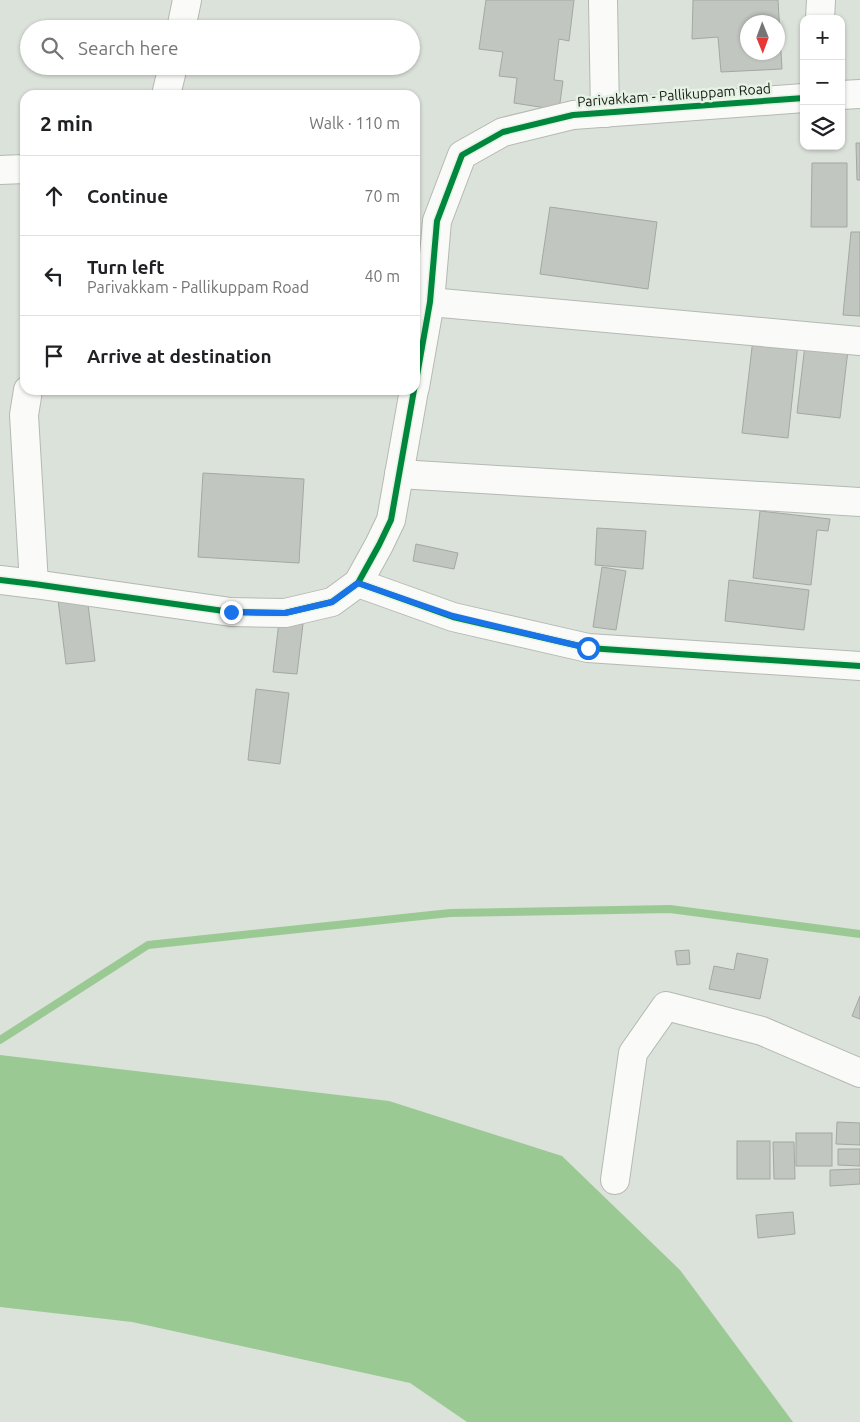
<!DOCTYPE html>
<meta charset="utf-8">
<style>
body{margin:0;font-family:Ubuntu,sans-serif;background:#f2f2f2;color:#202124}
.controls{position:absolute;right:15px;top:15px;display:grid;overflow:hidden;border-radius:10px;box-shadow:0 1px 4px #0004}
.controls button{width:45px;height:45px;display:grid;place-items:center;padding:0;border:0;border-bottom:1px solid #e0e0e0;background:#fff;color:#202124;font:25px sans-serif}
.compass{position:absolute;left:740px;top:15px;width:45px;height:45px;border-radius:50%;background:#fff;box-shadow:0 1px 4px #0004;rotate:179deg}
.stop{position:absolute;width:15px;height:15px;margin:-11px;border:4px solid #1a73e8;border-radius:50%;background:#fff}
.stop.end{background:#1a73e8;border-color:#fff;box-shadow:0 1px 5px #0008}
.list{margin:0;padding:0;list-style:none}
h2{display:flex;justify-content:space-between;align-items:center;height:65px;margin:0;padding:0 20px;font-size:21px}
h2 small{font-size:16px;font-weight:400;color:#757577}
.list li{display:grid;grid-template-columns:32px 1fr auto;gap:15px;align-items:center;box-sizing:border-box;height:80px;padding:0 20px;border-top:1px solid #e0e0e0}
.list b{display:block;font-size:19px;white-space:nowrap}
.list p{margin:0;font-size:16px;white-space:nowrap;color:#757577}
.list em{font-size:16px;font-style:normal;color:#757577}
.icon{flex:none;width:28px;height:28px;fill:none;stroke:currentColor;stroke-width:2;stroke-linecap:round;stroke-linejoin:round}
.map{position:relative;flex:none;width:860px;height:1422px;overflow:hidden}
.search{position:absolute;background:#fff;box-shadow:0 1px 4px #0004;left:20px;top:20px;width:400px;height:55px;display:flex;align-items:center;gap:12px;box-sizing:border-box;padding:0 18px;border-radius:28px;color:#757577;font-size:19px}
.panel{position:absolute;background:#fff;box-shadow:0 1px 4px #0004;left:20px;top:90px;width:400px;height:305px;border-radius:15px}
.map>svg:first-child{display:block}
.water{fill:#9bc994}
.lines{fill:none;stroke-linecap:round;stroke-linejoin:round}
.stream{stroke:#9bc994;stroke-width:8}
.building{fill:#c1c6c0;stroke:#a3a8a2;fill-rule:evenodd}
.minor-casing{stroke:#b4b9b3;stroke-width:30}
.minor{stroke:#fafbf9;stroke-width:28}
.cycleway-casing{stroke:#e6f2e4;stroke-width:9}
.cycleway{stroke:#00873e;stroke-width:6}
.route{stroke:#1a73e8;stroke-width:6}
.labels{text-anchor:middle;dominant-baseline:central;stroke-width:5;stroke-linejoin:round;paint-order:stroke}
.street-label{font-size:14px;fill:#151914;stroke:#e6f2e4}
</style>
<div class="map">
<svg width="860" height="1422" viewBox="0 0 860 1422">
<rect width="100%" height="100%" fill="#dbe2da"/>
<!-- water -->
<path class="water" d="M 0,1055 L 389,1101 L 562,1156 L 680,1270 L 793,1422 L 467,1422 L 410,1383 L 132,1322 L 0,1307 Z"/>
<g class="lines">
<!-- stream -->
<path class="stream" d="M 0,1040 L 148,945 L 450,913 L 670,909 L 860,934"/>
</g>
<!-- building -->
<g class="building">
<path d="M 486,0 L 574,0 L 569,41 L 559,39 L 554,80 L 563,81 L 559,110 L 514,103 L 517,78 L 499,76 L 503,52 L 479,49 Z"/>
<path d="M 693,0 L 778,0 L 782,69 L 721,72 L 718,37 L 692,39 ZM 748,22 L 778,22 L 778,52 L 748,52 Z"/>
<path d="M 856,143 L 860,143 L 860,180 L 857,180 Z"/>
<path d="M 812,163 L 847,163 L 847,227 L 811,227 Z"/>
<path d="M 550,207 L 657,222 L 648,289 L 540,274 Z"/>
<path d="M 851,232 L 860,232 L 860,316 L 843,315 Z"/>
<path d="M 753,339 L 798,344 L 788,438 L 742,433 Z"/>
<path d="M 805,345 L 848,350 L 840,418 L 797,413 Z"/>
<path d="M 203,473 L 304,479 L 299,563 L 198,557 Z"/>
<path d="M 760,511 L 830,519 L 828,531 L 817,530 L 811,585 L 753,578 Z"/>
<path d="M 597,528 L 646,531 L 643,569 L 595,565 Z"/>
<path d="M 416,544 L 458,553 L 454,569 L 413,561 Z"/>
<path d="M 602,567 L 626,571 L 616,630 L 593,627 Z"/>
<path d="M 729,580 L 809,590 L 804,630 L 725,621 Z"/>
<path d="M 87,596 L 95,661 L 66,664 L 58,600 Z"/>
<path d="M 279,622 L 303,624 L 297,674 L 273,672 Z"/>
<path d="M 256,689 L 289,693 L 280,764 L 248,760 Z"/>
<path d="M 689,950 L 690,964 L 677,965 L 675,951 Z"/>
<path d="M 737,953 L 768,959 L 760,999 L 709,989 L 714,966 L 734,970 Z"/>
<path d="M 860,996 L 860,1019 L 852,1016 Z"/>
<path d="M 837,1122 L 860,1123 L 860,1145 L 836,1144 Z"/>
<rect x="796" y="1133" width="36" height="33"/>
<rect x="737" y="1141" width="33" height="38"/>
<path d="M 773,1142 L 794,1142 L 795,1179 L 774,1179 Z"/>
<path d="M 838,1149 L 860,1149 L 860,1166 L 838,1165 Z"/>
<path d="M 860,1169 L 860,1184 L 830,1186 L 830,1170 Z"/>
<path d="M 793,1212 L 795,1234 L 758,1238 L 756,1215 Z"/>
</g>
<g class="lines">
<defs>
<g id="minor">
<path d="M 603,0 L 605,113"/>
<path d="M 820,19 L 821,0"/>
<path d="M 181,29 L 187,0"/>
<path d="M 166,95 L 173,66"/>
<path d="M 841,95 L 860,94"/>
<path d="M 0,170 L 25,169"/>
<path d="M 430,302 L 860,341"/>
<path d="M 415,387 L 430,302 L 437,221 L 462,155 L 503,132 L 573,115 L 804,98"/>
<path d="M 28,390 L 24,415 L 34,584"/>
<path d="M 399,474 L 860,502"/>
<path d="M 0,580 L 34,584 L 231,612 L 285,613 L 332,602 L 358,583 L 379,545 L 391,520 L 414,390"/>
<path d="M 358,583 L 453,617 L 588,648 L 860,666"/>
<path d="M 615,1180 L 633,1053 L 666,1006 L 762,1031 L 860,1073"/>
</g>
</defs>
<!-- minor casing -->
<use href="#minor" class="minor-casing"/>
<!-- minor -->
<use href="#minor" class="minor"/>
<defs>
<g id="cycleway">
<path d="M 415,387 L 430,302 L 437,221 L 462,155 L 503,132 L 573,115 L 804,98"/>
<path d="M 0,580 L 34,584 L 231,612 L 285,613 L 332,602 L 358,583 L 379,545 L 391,520 L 414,390"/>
<path d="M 358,583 L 453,617 L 588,648 L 860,666"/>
</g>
</defs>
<!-- cycleway casing -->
<use href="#cycleway" class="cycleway-casing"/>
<!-- cycleway -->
<use href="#cycleway" class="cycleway"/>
</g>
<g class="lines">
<!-- route -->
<path class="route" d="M 231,612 L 285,613 L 332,602 L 358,583 L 453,616 L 588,648"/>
</g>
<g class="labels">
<!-- street labels -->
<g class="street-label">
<text transform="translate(674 95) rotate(-4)">Parivakkam - Pallikuppam Road</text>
</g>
</g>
</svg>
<div class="controls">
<button>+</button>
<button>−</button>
<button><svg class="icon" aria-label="layers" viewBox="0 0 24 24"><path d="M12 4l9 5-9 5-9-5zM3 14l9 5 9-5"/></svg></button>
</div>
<svg class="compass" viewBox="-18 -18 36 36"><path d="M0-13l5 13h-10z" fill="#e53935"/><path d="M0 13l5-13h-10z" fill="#757577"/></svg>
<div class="stop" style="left:588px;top:648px"></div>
<div class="stop end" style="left:231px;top:612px"></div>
<div class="search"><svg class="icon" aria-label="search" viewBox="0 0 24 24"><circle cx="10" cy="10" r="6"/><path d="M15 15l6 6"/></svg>Search here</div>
<section class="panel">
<h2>2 min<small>Walk · 110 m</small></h2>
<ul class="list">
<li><svg class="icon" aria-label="ahead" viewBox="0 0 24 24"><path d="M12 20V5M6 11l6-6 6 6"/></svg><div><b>Continue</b></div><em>70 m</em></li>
<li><svg class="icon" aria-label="left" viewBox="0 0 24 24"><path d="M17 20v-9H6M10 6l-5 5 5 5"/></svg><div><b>Turn left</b><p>Parivakkam - Pallikuppam Road</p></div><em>40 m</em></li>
<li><svg class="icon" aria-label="arrive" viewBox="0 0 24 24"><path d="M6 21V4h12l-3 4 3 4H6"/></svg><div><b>Arrive at destination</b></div></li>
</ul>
</section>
</div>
